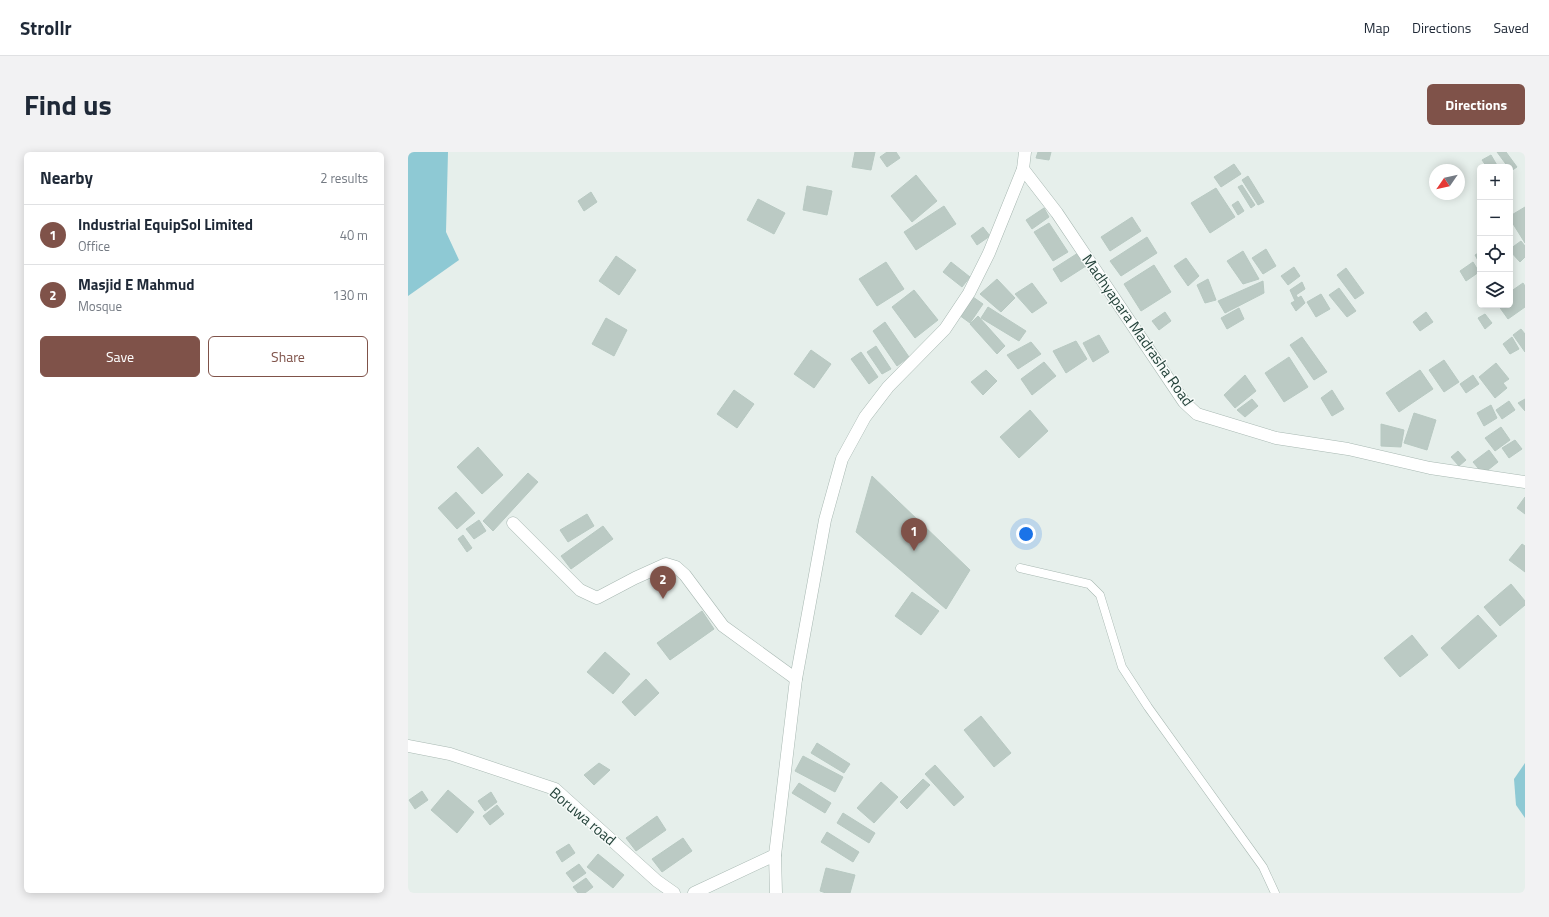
<!DOCTYPE html>
<meta charset="utf-8">
<style>
body{margin:0;font-family:"Titillium Web",sans-serif;background:#f2f2f3;color:#1f2937}
.controls{position:absolute;right:12px;top:12px;display:grid;overflow:hidden;border-radius:6px;box-shadow:0 2px 10px #0003}
.controls button{width:36px;height:36px;display:grid;place-items:center;padding:0;border:0;border-bottom:1px solid #e0e1e3;background:#fff;color:#1f2937;font:20px sans-serif}
.compass{position:absolute;left:1021px;top:12px;width:36px;height:36px;border-radius:50%;background:#fff;box-shadow:0 2px 10px #0003;rotate:236deg}
.you{position:absolute;left:618px;top:382px;width:14px;height:14px;margin:-10px;border:3px solid #fff;border-radius:50%;background:#1a73e8;box-shadow:0 0 0 6px #1a73e833}
.badge{display:grid;place-items:center;width:26px;height:26px;border-radius:50%;background:#7f5249;color:#fff;font-size:13px;font-weight:700}
.pin{position:absolute;translate:-50% -33px;filter:drop-shadow(0 1px 2px #0008)}
.pin::after{content:'';position:absolute;top:21px;width:14px;height:12px;background:inherit;clip-path:polygon(0 0,100% 0,50% 100%)}
.list{margin:0;padding:0;list-style:none}
h2{display:flex;justify-content:space-between;align-items:center;height:52px;margin:0;padding:0 16px;font-size:17px}
h2 small{font-size:13px;font-weight:400;color:#747a83}
.list li{display:grid;grid-template-columns:26px 1fr auto;gap:12px;align-items:center;box-sizing:border-box;height:60px;padding:0 16px;border-top:1px solid #e0e1e3}
.list b{display:block;font-size:15px;white-space:nowrap}
.list p{margin:0;font-size:13px;white-space:nowrap;color:#747a83}
.list em{font-size:13px;font-style:normal;color:#747a83}
.actions{display:flex;gap:8px;padding:12px 16px}
.actions a{flex:1;padding:9px 0;border:1px solid #7f5249;border-radius:6px;text-align:center;font-size:14px;color:#7f5249}
.actions .main{background:#7f5249;color:#fff}
.icon{flex:none;width:22px;height:22px;fill:none;stroke:currentColor;stroke-width:2;stroke-linecap:round;stroke-linejoin:round}
.map{position:relative;flex:none;width:1117px;height:741px;overflow:hidden;border-radius:6px}
header{display:flex;align-items:center;gap:24px;box-sizing:border-box;height:56px;padding:0 20px;background:#fff;border-bottom:1px solid #e0e1e3}
header strong{font-size:19px}
nav{display:flex;gap:22px;margin-inline-start:auto;font-size:14px}
.intro{display:flex;align-items:center;justify-content:space-between;box-sizing:border-box;height:96px;padding:0 24px}
h1{margin:0;font-size:28px}
.button{padding:10px 18px;border-radius:6px;background:#7f5249;color:#fff;font-size:14px;font-weight:700}
main{display:flex;gap:24px;padding:0 24px}
aside{flex:1;background:#fff;border-radius:6px;box-shadow:0 2px 10px #0003}
.map>svg:first-child{display:block}
.water{fill:#8ec9d4}
.building{fill:#bbcac4;stroke:#b8c9c2}
.lines{fill:none;stroke-linecap:round;stroke-linejoin:round}
.service-casing{stroke:#a8b8b2;stroke-width:9}
.minor-casing{stroke:#a8b8b2;stroke-width:13}
.service{stroke:#fff;stroke-width:8}
.minor{stroke:#fff;stroke-width:12}
.labels{text-anchor:middle;dominant-baseline:central;stroke-width:3;stroke-linejoin:round;paint-order:stroke}
.street-label{font-size:15px;fill:#24423a;stroke:#f7fbf9}
</style>
<header>
<strong>Strollr</strong>
<nav><a>Map</a><a>Directions</a><a>Saved</a></nav>
</header>
<div class="intro"><h1>Find us</h1><a class="button">Directions</a></div>
<main>
<aside>
<h2>Nearby<small>2 results</small></h2>
<ul class="list">
<li><span class="badge">1</span><div><b>Industrial EquipSol Limited</b><p>Office</p></div><em>40 m</em></li>
<li><span class="badge">2</span><div><b>Masjid E Mahmud</b><p>Mosque</p></div><em>130 m</em></li>
</ul>
<div class="actions"><a class="main">Save</a><a>Share</a></div>
</aside>
<div class="map">
<svg width="1117" height="741" viewBox="0 0 1117 741">
<rect width="100%" height="100%" fill="#e6efeb"/>
<!-- water -->
<g class="water">
<path d="M 0,0 L 40,0 L 38,80 L 51,108 L 0,144 Z"/>
<path d="M 1117,611 L 1117,666 L 1108,653 L 1106,627 Z"/>
</g>
<!-- building -->
<g class="building">
<path d="M 447,0 L 467,0 L 463,18 L 444,15 Z"/>
<path d="M 479,0 L 488,0 L 492,6 L 479,15 L 472,5 Z"/>
<path d="M 630,0 L 643,0 L 641,8 L 628,6 Z"/>
<path d="M 1089,0 L 1098,0 L 1109,15 L 1103,19 L 1102,15 L 1100,15 Z"/>
<path d="M 1083,3 L 1090,15 L 1079,15 L 1074,8 Z"/>
<path d="M 826,12 L 833,22 L 813,35 L 806,25 Z"/>
<path d="M 508,23 L 529,49 L 504,70 L 483,44 Z"/>
<path d="M 840,24 L 856,50 L 850,53 L 834,28 Z"/>
<path d="M 834,33 L 847,53 L 843,56 L 830,35 Z"/>
<path d="M 399,34 L 424,39 L 419,63 L 395,58 Z"/>
<path d="M 808,36 L 827,65 L 802,81 L 783,51 Z"/>
<path d="M 183,40 L 189,50 L 176,59 L 170,49 Z"/>
<path d="M 350,47 L 377,61 L 366,82 L 339,68 Z"/>
<path d="M 830,49 L 836,59 L 830,63 L 824,53 Z"/>
<path d="M 536,54 L 548,72 L 508,98 L 496,80 Z"/>
<path d="M 1117,55 L 1117,91 L 1102,67 L 1102,64 Z"/>
<path d="M 636,56 L 641,65 L 624,77 L 618,68 Z"/>
<path d="M 724,65 L 733,79 L 702,99 L 693,85 Z"/>
<path d="M 641,71 L 660,100 L 645,109 L 626,80 Z"/>
<path d="M 575,75 L 582,84 L 569,93 L 563,84 Z"/>
<path d="M 739,85 L 749,101 L 713,124 L 702,109 Z"/>
<path d="M 1113,89 L 1117,94 L 1117,105 L 1112,110 L 1102,99 L 1102,97 Z"/>
<path d="M 858,97 L 868,114 L 855,122 L 844,106 Z"/>
<path d="M 835,99 L 851,127 L 835,132 L 819,109 Z"/>
<path d="M 1072,100 L 1072,112 L 1067,103 Z"/>
<path d="M 670,101 L 678,114 L 653,130 L 645,117 Z"/>
<path d="M 208,104 L 228,118 L 211,143 L 191,129 Z"/>
<path d="M 778,106 L 791,124 L 780,134 L 766,114 Z"/>
<path d="M 478,110 L 496,137 L 469,154 L 451,127 Z"/>
<path d="M 543,110 L 562,125 L 554,135 L 535,120 Z"/>
<path d="M 1065,110 L 1071,120 L 1058,129 L 1052,119 Z"/>
<path d="M 746,113 L 763,140 L 733,159 L 716,132 Z"/>
<path d="M 886,115 L 892,124 L 880,133 L 873,124 Z"/>
<path d="M 938,116 L 956,141 L 947,147 L 929,123 Z"/>
<path d="M 589,127 L 607,146 L 593,160 L 572,142 Z"/>
<path d="M 800,127 L 808,148 L 797,151 L 789,133 Z"/>
<path d="M 855,129 L 856,141 L 817,161 L 810,149 Z"/>
<path d="M 894,130 L 897,137 L 888,143 L 890,146 L 893,144 L 897,151 L 888,159 L 883,151 L 887,149 L 882,138 Z"/>
<path d="M 624,131 L 639,151 L 624,161 L 607,142 Z"/>
<path d="M 1115,131 L 1117,134 L 1117,155 L 1100,167 L 1090,153 L 1102,153 L 1102,140 Z"/>
<path d="M 931,136 L 948,159 L 939,165 L 921,143 Z"/>
<path d="M 506,138 L 530,168 L 507,186 L 484,155 Z"/>
<path d="M 913,142 L 922,157 L 908,165 L 899,150 Z"/>
<path d="M 565,145 L 575,152 L 562,171 L 551,163 Z"/>
<path d="M 580,155 L 618,179 L 611,189 L 573,166 Z"/>
<path d="M 831,156 L 836,167 L 819,177 L 813,166 Z"/>
<path d="M 757,160 L 763,169 L 751,178 L 744,169 Z"/>
<path d="M 1018,160 L 1025,170 L 1012,179 L 1005,170 Z"/>
<path d="M 1077,162 L 1084,171 L 1077,177 L 1070,166 Z"/>
<path d="M 570,164 L 597,194 L 589,202 L 562,172 Z"/>
<path d="M 198,166 L 219,178 L 206,204 L 184,192 Z"/>
<path d="M 477,170 L 501,205 L 489,214 L 465,179 Z"/>
<path d="M 1113,177 L 1117,182 L 1117,200 L 1105,183 Z"/>
<path d="M 691,183 L 701,200 L 685,210 L 675,191 Z"/>
<path d="M 894,185 L 919,220 L 906,228 L 882,193 Z"/>
<path d="M 1104,185 L 1111,197 L 1102,202 L 1095,192 Z"/>
<path d="M 668,189 L 679,207 L 658,221 L 645,199 Z"/>
<path d="M 623,190 L 633,202 L 610,217 L 599,203 Z"/>
<path d="M 468,194 L 483,217 L 474,222 L 459,200 Z"/>
<path d="M 403,198 L 423,212 L 406,236 L 386,222 Z"/>
<path d="M 453,200 L 470,225 L 461,232 L 443,207 Z"/>
<path d="M 881,205 L 900,235 L 876,250 L 857,221 Z"/>
<path d="M 1036,208 L 1051,230 L 1036,240 L 1021,218 Z"/>
<path d="M 636,210 L 648,224 L 624,243 L 613,227 Z"/>
<path d="M 1088,211 L 1101,227 L 1095,231 L 1099,236 L 1087,246 L 1071,225 Z"/>
<path d="M 578,218 L 589,229 L 575,243 L 563,230 Z"/>
<path d="M 1012,218 L 1025,237 L 991,260 L 978,241 Z"/>
<path d="M 837,223 L 848,239 L 827,256 L 816,243 Z"/>
<path d="M 1065,223 L 1071,232 L 1058,241 L 1052,232 Z"/>
<path d="M 326,238 L 346,252 L 329,276 L 309,262 Z"/>
<path d="M 924,238 L 936,257 L 924,264 L 913,246 Z"/>
<path d="M 844,247 L 850,254 L 837,265 L 829,258 Z"/>
<path d="M 1117,247 L 1117,259 L 1110,251 Z"/>
<path d="M 1101,249 L 1107,258 L 1094,267 L 1088,258 Z"/>
<path d="M 1083,253 L 1089,266 L 1076,274 L 1069,261 Z"/>
<path d="M 622,258 L 640,279 L 611,306 L 592,285 Z"/>
<path d="M 1006,261 L 1028,268 L 1019,298 L 996,291 Z"/>
<path d="M 973,272 L 996,278 L 993,295 L 973,294 Z"/>
<path d="M 1093,275 L 1102,288 L 1087,299 L 1077,286 Z"/>
<path d="M 1107,288 L 1114,297 L 1101,306 L 1094,296 Z"/>
<path d="M 70,295 L 95,323 L 74,342 L 49,315 Z"/>
<path d="M 1081,298 L 1090,310 L 1075,322 L 1065,310 Z"/>
<path d="M 1050,299 L 1058,308 L 1051,314 L 1043,305 Z"/>
<path d="M 120,321 L 130,330 L 85,379 L 75,369 Z"/>
<path d="M 464,324 L 562,418 L 538,457 L 448,380 Z"/>
<path d="M 48,340 L 67,361 L 49,377 L 30,356 Z"/>
<path d="M 1117,345 L 1117,362 L 1109,356 Z"/>
<path d="M 179,362 L 186,374 L 160,390 L 152,378 Z"/>
<path d="M 71,368 L 78,379 L 66,387 L 58,377 Z"/>
<path d="M 195,374 L 205,387 L 163,417 L 153,404 Z"/>
<path d="M 55,383 L 64,396 L 59,400 L 50,387 Z"/>
<path d="M 1114,392 L 1117,394 L 1117,420 L 1101,408 Z"/>
<path d="M 1103,432 L 1117,449 L 1117,453 L 1092,474 L 1076,455 Z"/>
<path d="M 504,440 L 531,459 L 513,483 L 487,464 Z"/>
<path d="M 294,459 L 306,477 L 262,508 L 249,491 Z"/>
<path d="M 1070,463 L 1089,484 L 1051,517 L 1033,496 Z"/>
<path d="M 1004,483 L 1020,503 L 992,525 L 976,506 Z"/>
<path d="M 197,500 L 222,522 L 205,542 L 179,520 Z"/>
<path d="M 238,527 L 251,541 L 227,564 L 214,550 Z"/>
<path d="M 573,564 L 603,601 L 586,615 L 556,578 Z"/>
<path d="M 409,591 L 442,612 L 436,621 L 403,601 Z"/>
<path d="M 395,604 L 435,625 L 427,640 L 387,619 Z"/>
<path d="M 191,611 L 202,618 L 186,633 L 176,623 Z"/>
<path d="M 527,613 L 556,645 L 546,654 L 517,622 Z"/>
<path d="M 515,627 L 522,633 L 499,657 L 492,650 Z"/>
<path d="M 473,630 L 490,645 L 466,671 L 449,656 Z"/>
<path d="M 391,631 L 423,651 L 417,661 L 384,641 Z"/>
<path d="M 40,638 L 66,660 L 49,681 L 23,658 Z"/>
<path d="M 14,639 L 20,648 L 7,657 L 1,648 Z"/>
<path d="M 83,640 L 89,650 L 77,659 L 70,649 Z"/>
<path d="M 89,653 L 96,662 L 82,673 L 75,664 Z"/>
<path d="M 435,661 L 467,681 L 461,691 L 429,671 Z"/>
<path d="M 249,664 L 258,678 L 228,699 L 218,686 Z"/>
<path d="M 419,680 L 451,700 L 445,710 L 413,690 Z"/>
<path d="M 275,686 L 284,699 L 254,720 L 244,707 Z"/>
<path d="M 161,692 L 167,701 L 154,710 L 148,700 Z"/>
<path d="M 190,702 L 216,723 L 205,736 L 179,715 Z"/>
<path d="M 171,712 L 178,721 L 165,730 L 158,721 Z"/>
<path d="M 418,716 L 447,723 L 442,741 L 418,741 L 412,739 Z"/>
<path d="M 178,726 L 185,735 L 177,741 L 170,741 L 165,735 Z"/>
</g>
<g class="lines">
<defs>
<path id="service" d="M 612,416 L 681,432 L 692,443 L 714,515 L 740,555 L 855,715 L 867,741"/>
<g id="minor">
<path d="M 615,17 L 649,61 L 776,250 L 789,262 L 868,286 L 940,297 L 1022,316 L 1117,330"/>
<path d="M 105,371 L 172,438 L 189,446 L 227,426 L 258,412 L 268,415 L 277,423 L 315,474 L 388,527"/>
<path d="M 0,594 L 42,602 L 147,637 L 249,729 L 266,741"/>
<path d="M 286,741 L 367,703"/>
<path d="M 368,741 L 367,703 L 388,527 L 417,368 L 434,307 L 457,265 L 480,235 L 537,177 L 561,141 L 581,101 L 615,17 L 617,0"/>
</g>
</defs>
<!-- service casing -->
<use href="#service" class="service-casing"/>
<!-- minor casing -->
<use href="#minor" class="minor-casing"/>
<!-- service -->
<use href="#service" class="service"/>
<!-- minor -->
<use href="#minor" class="minor"/>
</g>
<g class="labels">
<!-- street labels -->
<g class="street-label">
<text transform="translate(730 178) rotate(55)">Madhyapara Madrasha Road</text>
<text transform="translate(175 664) rotate(40)">Boruwa road</text>
</g>
</g>
</svg>
<div class="controls">
<button>+</button>
<button>−</button>
<button><svg class="icon" aria-label="locate" viewBox="0 0 24 24"><circle cx="12" cy="12" r="6"/><path d="M12 2v4M12 18v4M2 12h4M18 12h4"/></svg></button>
<button><svg class="icon" aria-label="layers" viewBox="0 0 24 24"><path d="M12 4l9 5-9 5-9-5zM3 14l9 5 9-5"/></svg></button>
</div>
<svg class="compass" viewBox="-18 -18 36 36"><path d="M0-13l5 13h-10z" fill="#e53935"/><path d="M0 13l5-13h-10z" fill="#747a83"/></svg>
<div class="you"></div>
<div class="pin badge" style="left:506px;top:399px">1</div>
<div class="pin badge" style="left:255px;top:447px">2</div>
</div>
</main>
